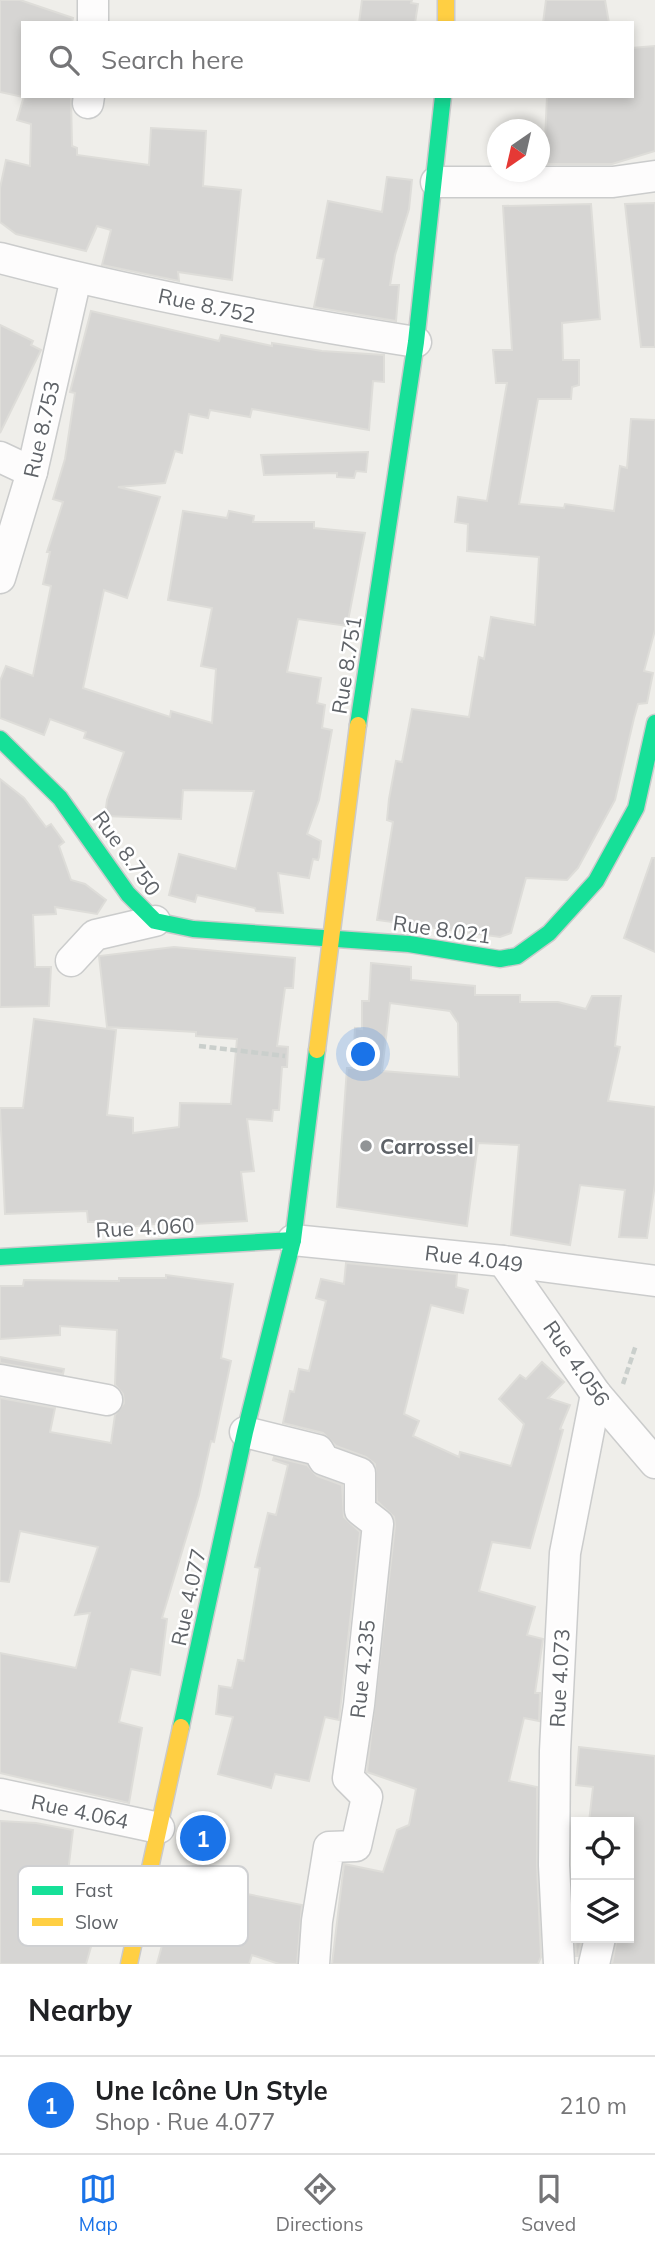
<!DOCTYPE html>
<meta charset="utf-8">
<style>
body{margin:0;font-family:Mulish,sans-serif;background:#f2f2f2;color:#202124}
.controls{position:absolute;right:21px;bottom:21px;display:grid;overflow:hidden;border-radius:0px;box-shadow:0 4px 10px #0003}
.controls button{width:63px;height:63px;display:grid;place-items:center;padding:0;border:0;border-bottom:2px solid #e0e0e0;background:#fff;color:#202124;font:35px sans-serif}
.compass{position:absolute;left:487px;top:119px;width:63px;height:63px;border-radius:50%;background:#fff;box-shadow:0 4px 10px #0003;rotate:214deg}
.you{position:absolute;left:364px;top:1055px;width:24px;height:24px;margin:-18px;border:5px solid #fff;border-radius:50%;background:#1a73e8;box-shadow:0 0 0 10px #1a73e833}
.badge{display:grid;place-items:center;width:46px;height:46px;border-radius:50%;background:#1a73e8;color:#fff;font-size:23px;font-weight:700}
.pin{position:absolute;translate:-50% -50%;border:4px solid #fff;box-shadow:0 2px 7px #0006}
.list{margin:0;padding:0;list-style:none}
h2{display:flex;justify-content:space-between;align-items:center;height:91px;margin:0;padding:0 28px;font-size:30px}
h2 small{font-size:23px;font-weight:400;color:#757577}
.list li{display:grid;grid-template-columns:46px 1fr auto;gap:21px;align-items:center;box-sizing:border-box;height:98px;padding:0 28px;border-top:2px solid #e0e0e0}
.list b{display:block;font-size:26px;white-space:nowrap}
.list p{margin:0;font-size:23px;white-space:nowrap;color:#757577}
.list em{font-size:23px;font-style:normal;color:#757577}
.icon{flex:none;width:38px;height:38px;fill:none;stroke:currentColor;stroke-width:2;stroke-linecap:round;stroke-linejoin:round}
.map{position:relative;flex:none;width:655px;height:1964px;overflow:hidden}
.search{position:absolute;background:#fff;box-shadow:0 4px 10px #0003;left:21px;right:21px;top:21px;height:77px;display:flex;align-items:center;gap:18px;box-sizing:border-box;padding:0 24px;border-radius:0px;color:#757577;font-size:26px}
.sheet{height:189px;background:#fff}
nav{display:flex;justify-content:space-around;align-items:center;box-sizing:border-box;height:98px;border-top:2px solid #e0e0e0;background:#fff;font-size:19px;color:#757577}
nav a{display:grid;justify-items:center;gap:4px}
nav .on{color:#1a73e8}
.map>svg:first-child{display:block}
.building{fill:#d6d5d3;stroke:#deddd9;stroke-width:2;fill-rule:evenodd}
.lines{fill:none;stroke-linecap:round;stroke-linejoin:round}
.street-casing{stroke:#cbcccc;stroke-width:33}
.fast-casing{stroke:#cacacb;stroke-width:19}
.slow-casing{stroke:#cacacb;stroke-width:19}
.path{stroke:#cacfcc;stroke-width:4.5;stroke-dasharray:7 3.5;stroke-linecap:butt}
.street{stroke:#fdfcfc;stroke-width:30}
.fast{stroke:#16e098;stroke-width:16}
.slow{stroke:#ffcf43;stroke-width:16}
.poi-dot{fill:#919496;stroke:#fff;stroke-width:2.5}
.labels{text-anchor:middle;dominant-baseline:central;stroke-width:5;stroke-linejoin:round;paint-order:stroke}
.street-label{font-size:21px;fill:#5f6368;stroke:#fff}
.poi-label{font-size:21px;font-weight:bold;fill:#5f6368;stroke:#fff;text-anchor:start}
.key{fill:#fff;stroke:#cfd0d2;stroke-width:2}
.key-label{font-size:19px;fill:#5f6368}
</style>
<div class="map">
<svg width="655" height="1964" viewBox="0 0 655 1964">
<rect width="100%" height="100%" fill="#efeeea"/>
<!-- building -->
<g class="building">
<path d="M 0,0 L 20,0 L 73,18 L 72,23 L 23,23 L 23,97 L 0,92 Z"/>
<path d="M 362,0 L 412,0 L 411,3 L 418,4 L 415,23 L 359,23 Z"/>
<path d="M 546,0 L 605,0 L 609,23 L 543,23 Z"/>
<path d="M 655,46 L 655,151 L 612,164 L 544,164 L 547,96 L 632,96 L 632,48 Z"/>
<path d="M 24,96 L 71,96 L 72,146 L 77,148 L 77,155 L 149,165 L 151,128 L 206,131 L 203,186 L 241,190 L 232,280 L 178,272 L 179,281 L 102,265 L 111,230 L 97,226 L 86,251 L 16,234 L 0,222 L 0,188 L 6,160 L 30,166 L 31,124 L 17,120 Z"/>
<path d="M 387,177 L 412,180 L 409,209 L 395,255 L 390,285 L 399,285 L 396,321 L 314,307 L 324,259 L 317,258 L 328,201 L 382,212 Z"/>
<path d="M 655,203 L 655,347 L 641,347 L 625,204 Z"/>
<path d="M 591,204 L 600,319 L 562,323 L 563,360 L 579,360 L 579,385 L 572,387 L 571,399 L 538,399 L 519,504 L 564,508 L 565,504 L 614,511 L 620,466 L 627,468 L 631,419 L 655,420 L 655,630 L 644,671 L 653,673 L 647,703 L 638,704 L 634,718 L 615,800 L 578,868 L 567,880 L 526,878 L 511,933 L 500,937 L 377,920 L 393,822 L 387,820 L 389,799 L 396,761 L 402,762 L 412,709 L 469,717 L 479,657 L 484,659 L 491,617 L 535,625 L 539,557 L 467,551 L 468,524 L 455,522 L 458,497 L 487,501 L 507,383 L 496,383 L 493,350 L 512,350 L 503,206 Z"/>
<path d="M 91,311 L 219,341 L 221,335 L 272,346 L 272,343 L 322,351 L 384,355 L 384,382 L 373,381 L 369,430 L 252,409 L 250,417 L 210,410 L 208,418 L 189,414 L 182,453 L 175,451 L 165,483 L 118,487 L 160,497 L 127,598 L 104,590 L 83,688 L 170,717 L 171,711 L 212,723 L 216,669 L 201,666 L 212,608 L 168,600 L 183,511 L 227,518 L 229,511 L 254,516 L 253,522 L 314,522 L 314,528 L 365,533 L 347,626 L 298,619 L 287,672 L 321,678 L 317,703 L 325,705 L 322,728 L 332,730 L 319,800 L 307,834 L 321,841 L 319,857 L 318,860 L 313,859 L 309,878 L 278,873 L 283,913 L 256,911 L 255,908 L 197,895 L 195,902 L 169,895 L 179,854 L 236,869 L 254,791 L 183,790 L 181,819 L 105,816 L 107,800 L 124,752 L 84,738 L 86,732 L 50,719 L 44,735 L 0,718 L 0,681 L 6,666 L 33,676 L 51,586 L 43,584 L 50,552 L 47,552 L 63,502 L 53,499 L 65,459 L 75,393 L 70,392 Z"/>
<path d="M 0,325 L 33,341 L 31,345 L 41,350 L 0,433 Z"/>
<path d="M 368,452 L 366,472 L 356,471 L 354,478 L 337,477 L 337,473 L 264,475 L 261,455 Z"/>
<path d="M 0,779 L 24,798 L 46,827 L 51,824 L 64,842 L 59,846 L 71,880 L 85,884 L 106,900 L 97,914 L 55,907 L 56,914 L 33,915 L 35,967 L 51,967 L 49,1006 L 0,1007 Z"/>
<path d="M 652,858 L 655,858 L 655,952 L 624,938 Z"/>
<path d="M 174,947 L 295,958 L 293,988 L 285,988 L 277,1046 L 288,1047 L 287,1067 L 282,1067 L 279,1110 L 273,1110 L 272,1121 L 247,1119 L 254,1171 L 241,1172 L 247,1221 L 195,1224 L 194,1220 L 118,1228 L 117,1222 L 88,1222 L 87,1211 L 5,1214 L 0,1108 L 23,1108 L 34,1019 L 116,1030 L 107,1115 L 133,1118 L 133,1133 L 179,1127 L 180,1103 L 231,1104 L 237,1039 L 196,1036 L 196,1032 L 107,1027 L 99,956 Z"/>
<path d="M 371,963 L 411,967 L 411,980 L 475,986 L 475,995 L 520,995 L 520,1002 L 558,1002 L 586,1009 L 592,996 L 621,996 L 615,1046 L 620,1047 L 608,1101 L 655,1107 L 655,1184 L 647,1238 L 619,1237 L 625,1190 L 580,1185 L 570,1245 L 511,1235 L 519,1145 L 478,1143 L 467,1226 L 337,1207 L 347,1068 L 353,1068 L 355,1028 L 362,1029 L 362,1001 L 369,1001 ZM 390,1003 L 450,1011 L 458,1023 L 459,1077 L 382,1071 Z"/>
<path d="M 346,1263 L 457,1274 L 456,1287 L 468,1290 L 463,1313 L 431,1305 L 404,1414 L 419,1421 L 413,1436 L 459,1457 L 460,1452 L 511,1466 L 524,1424 L 499,1399 L 520,1375 L 526,1379 L 542,1362 L 564,1382 L 548,1398 L 570,1405 L 560,1429 L 563,1430 L 530,1548 L 492,1542 L 479,1591 L 535,1607 L 527,1635 L 543,1639 L 535,1693 L 540,1693 L 539,1721 L 524,1718 L 509,1781 L 537,1787 L 537,1866 L 541,1957 L 538,1964 L 332,1964 L 344,1864 L 383,1872 L 397,1830 L 409,1825 L 416,1789 L 367,1772 L 395,1526 L 394,1517 L 377,1501 L 375,1464 L 366,1457 L 336,1446 L 323,1433 L 283,1423 L 290,1391 L 294,1392 L 299,1369 L 309,1371 L 326,1301 L 316,1298 L 321,1279 L 344,1284 Z"/>
<path d="M 166,1275 L 233,1284 L 221,1358 L 231,1361 L 214,1442 L 211,1441 L 199,1495 L 162,1618 L 167,1619 L 160,1675 L 131,1669 L 119,1722 L 142,1728 L 129,1803 L 0,1773 L 0,1653 L 76,1668 L 90,1613 L 75,1615 L 98,1547 L 20,1531 L 9,1582 L 0,1581 L 0,1398 L 55,1408 L 50,1432 L 111,1443 L 115,1415 L 124,1403 L 123,1394 L 115,1385 L 117,1330 L 60,1326 L 60,1335 L 0,1339 L 0,1286 L 23,1286 L 24,1280 L 119,1281 L 119,1278 L 166,1278 Z"/>
<path d="M 0,1357 L 64,1369 L 63,1374 L 0,1363 Z"/>
<path d="M 274,1457 L 307,1465 L 317,1476 L 342,1485 L 344,1517 L 360,1532 L 339,1720 L 325,1717 L 309,1781 L 275,1774 L 271,1788 L 218,1774 L 233,1717 L 216,1714 L 219,1686 L 232,1688 L 238,1660 L 244,1661 L 260,1568 L 255,1567 L 268,1513 L 276,1515 L 288,1465 L 273,1460 Z"/>
<path d="M 579,1747 L 655,1756 L 655,1964 L 612,1964 L 617,1938 L 629,1938 L 629,1822 L 589,1822 L 593,1787 L 576,1785 Z"/>
<path d="M 0,1821 L 36,1823 L 73,1830 L 61,1932 L 93,1940 L 86,1964 L 0,1964 Z"/>
<path d="M 187,1866 L 212,1872 L 207,1886 L 302,1905 L 297,1964 L 279,1964 L 252,1955 L 249,1964 L 157,1964 L 165,1934 L 168,1935 Z"/>
<path d="M 573,1890 L 576,1890 L 576,1938 L 582,1938 L 578,1956 L 576,1956 Z"/>
</g>
<g class="lines">
<defs>
<g id="street">
<path d="M 93,23 L 93,0"/>
<path d="M 88,103 L 89,96"/>
<path d="M 436,182 L 613,182 L 655,176"/>
<path d="M 0,258 C 137,294 276,320 416,342"/>
<path d="M 0,457 L 32,472"/>
<path d="M 0,578 L 32,472 L 76,278"/>
<path d="M 71,961 L 95,935 L 155,921"/>
<path d="M 293,1240 L 503,1261 L 655,1281"/>
<path d="M 503,1261 L 596,1394 L 655,1463"/>
<path d="M 0,1380 L 107,1400"/>
<path d="M 245,1432 L 318,1450 L 324,1460 L 360,1473 L 360,1510 L 378,1524 L 359,1705 L 348,1778 L 367,1797 L 356,1846 L 329,1847 L 317,1921 L 314,1964"/>
<path d="M 0,1794 L 159,1828"/>
<path d="M 559,1964 L 554,1865 L 555,1751 L 565,1553 L 596,1394"/>
<path d="M 594,1964 L 600,1938"/>
</g>
<g id="fast">
<path d="M 358,725 L 416,342 L 443,96"/>
<path d="M 0,739 L 60,798 L 128,894 L 155,921 L 193,929 L 409,944 L 500,959 L 517,956 L 549,933 L 596,881 L 636,808 L 655,723"/>
<path d="M 0,1257 L 293,1240"/>
<path d="M 181,1727 L 245,1432 L 293,1240 L 317,1050"/>
</g>
<g id="slow">
<path d="M 446,0 L 446,23"/>
<path d="M 317,1050 L 358,725"/>
<path d="M 129,1964 L 181,1727"/>
</g>
</defs>
<!-- street casing -->
<use href="#street" class="street-casing"/>
<!-- fast casing -->
<use href="#fast" class="fast-casing"/>
<!-- slow casing -->
<use href="#slow" class="slow-casing"/>
<!-- path -->
<g class="path">
<path d="M 199,1046 L 285,1056"/>
<path d="M 623,1384 L 636,1345"/>
</g>
<!-- street -->
<use href="#street" class="street"/>
<!-- fast -->
<use href="#fast" class="fast"/>
<!-- slow -->
<use href="#slow" class="slow"/>
</g>
<!-- markers -->
<circle class="poi-dot" cx="366" cy="1146" r="7"/>
<g class="labels">
<!-- street labels -->
<g class="street-label">
<text transform="translate(207 305) rotate(12)">Rue 8.752</text>
<text transform="translate(41 429) rotate(-77)">Rue 8.753</text>
<text transform="translate(346 665) rotate(-81)">Rue 8.751</text>
<text transform="translate(127 853) rotate(54)">Rue 8.750</text>
<text transform="translate(442 929) rotate(8)">Rue 8.021</text>
<text transform="translate(145 1227) rotate(-3)">Rue 4.060</text>
<text transform="translate(474 1258) rotate(7)">Rue 4.049</text>
<text transform="translate(577 1363) rotate(55)">Rue 4.056</text>
<text transform="translate(188 1597) rotate(-78)">Rue 4.077</text>
<text transform="translate(362 1669) rotate(-84)">Rue 4.235</text>
<text transform="translate(559 1678) rotate(-87)">Rue 4.073</text>
<text transform="translate(80 1811) rotate(12)">Rue 4.064</text>
</g>
<!-- poi labels -->
<g class="poi-label">
<text x="380" y="1146">Carrossel</text>
</g>
</g>
<!-- legend -->
<rect x="18" y="1866" width="230" height="80" rx="10" class="key"/>
<rect x="32" y="1886" width="31" height="9" fill="#16e098"/>
<rect x="32" y="1918" width="31" height="8" fill="#ffcf43"/>
<g class="key-label">
<text x="75" y="1897">Fast</text>
<text x="75" y="1929">Slow</text>
</g>
</svg>
<div class="controls">
<button><svg class="icon" aria-label="locate" viewBox="0 0 24 24"><circle cx="12" cy="12" r="6"/><path d="M12 2v4M12 18v4M2 12h4M18 12h4"/></svg></button>
<button><svg class="icon" aria-label="layers" viewBox="0 0 24 24"><path d="M12 4l9 5-9 5-9-5zM3 14l9 5 9-5"/></svg></button>
</div>
<svg class="compass" viewBox="-18 -18 36 36"><path d="M0-13l5 13h-10z" fill="#e53935"/><path d="M0 13l5-13h-10z" fill="#757577"/></svg>
<div class="you"></div>
<div class="pin badge" style="left:203px;top:1838px">1</div>
<div class="search"><svg class="icon" aria-label="search" viewBox="0 0 24 24"><circle cx="10" cy="10" r="6"/><path d="M15 15l6 6"/></svg>Search here</div>
</div>
<section class="sheet">
<h2>Nearby<small></small></h2>
<ul class="list">
<li><span class="badge">1</span><div><b>Une Icône Un Style</b><p>Shop · Rue 4.077</p></div><em>210 m</em></li>
</ul>
</section>
<nav>
<a class="on"><svg class="icon" aria-label="map" viewBox="0 0 24 24"><path d="M3 6l6-2 6 2 6-2v14l-6 2-6-2-6 2zM9 4v14M15 6v14"/></svg>Map</a>
<a><svg class="icon" aria-label="directions" viewBox="0 0 24 24"><path d="M12 3l9 9-9 9-9-9zM9 14v-3h6M13 9l2 2-2 2"/></svg>Directions</a>
<a><svg class="icon" aria-label="saved" viewBox="0 0 24 24"><path d="M7 4h10v16l-5-4-5 4z"/></svg>Saved</a>
</nav>
